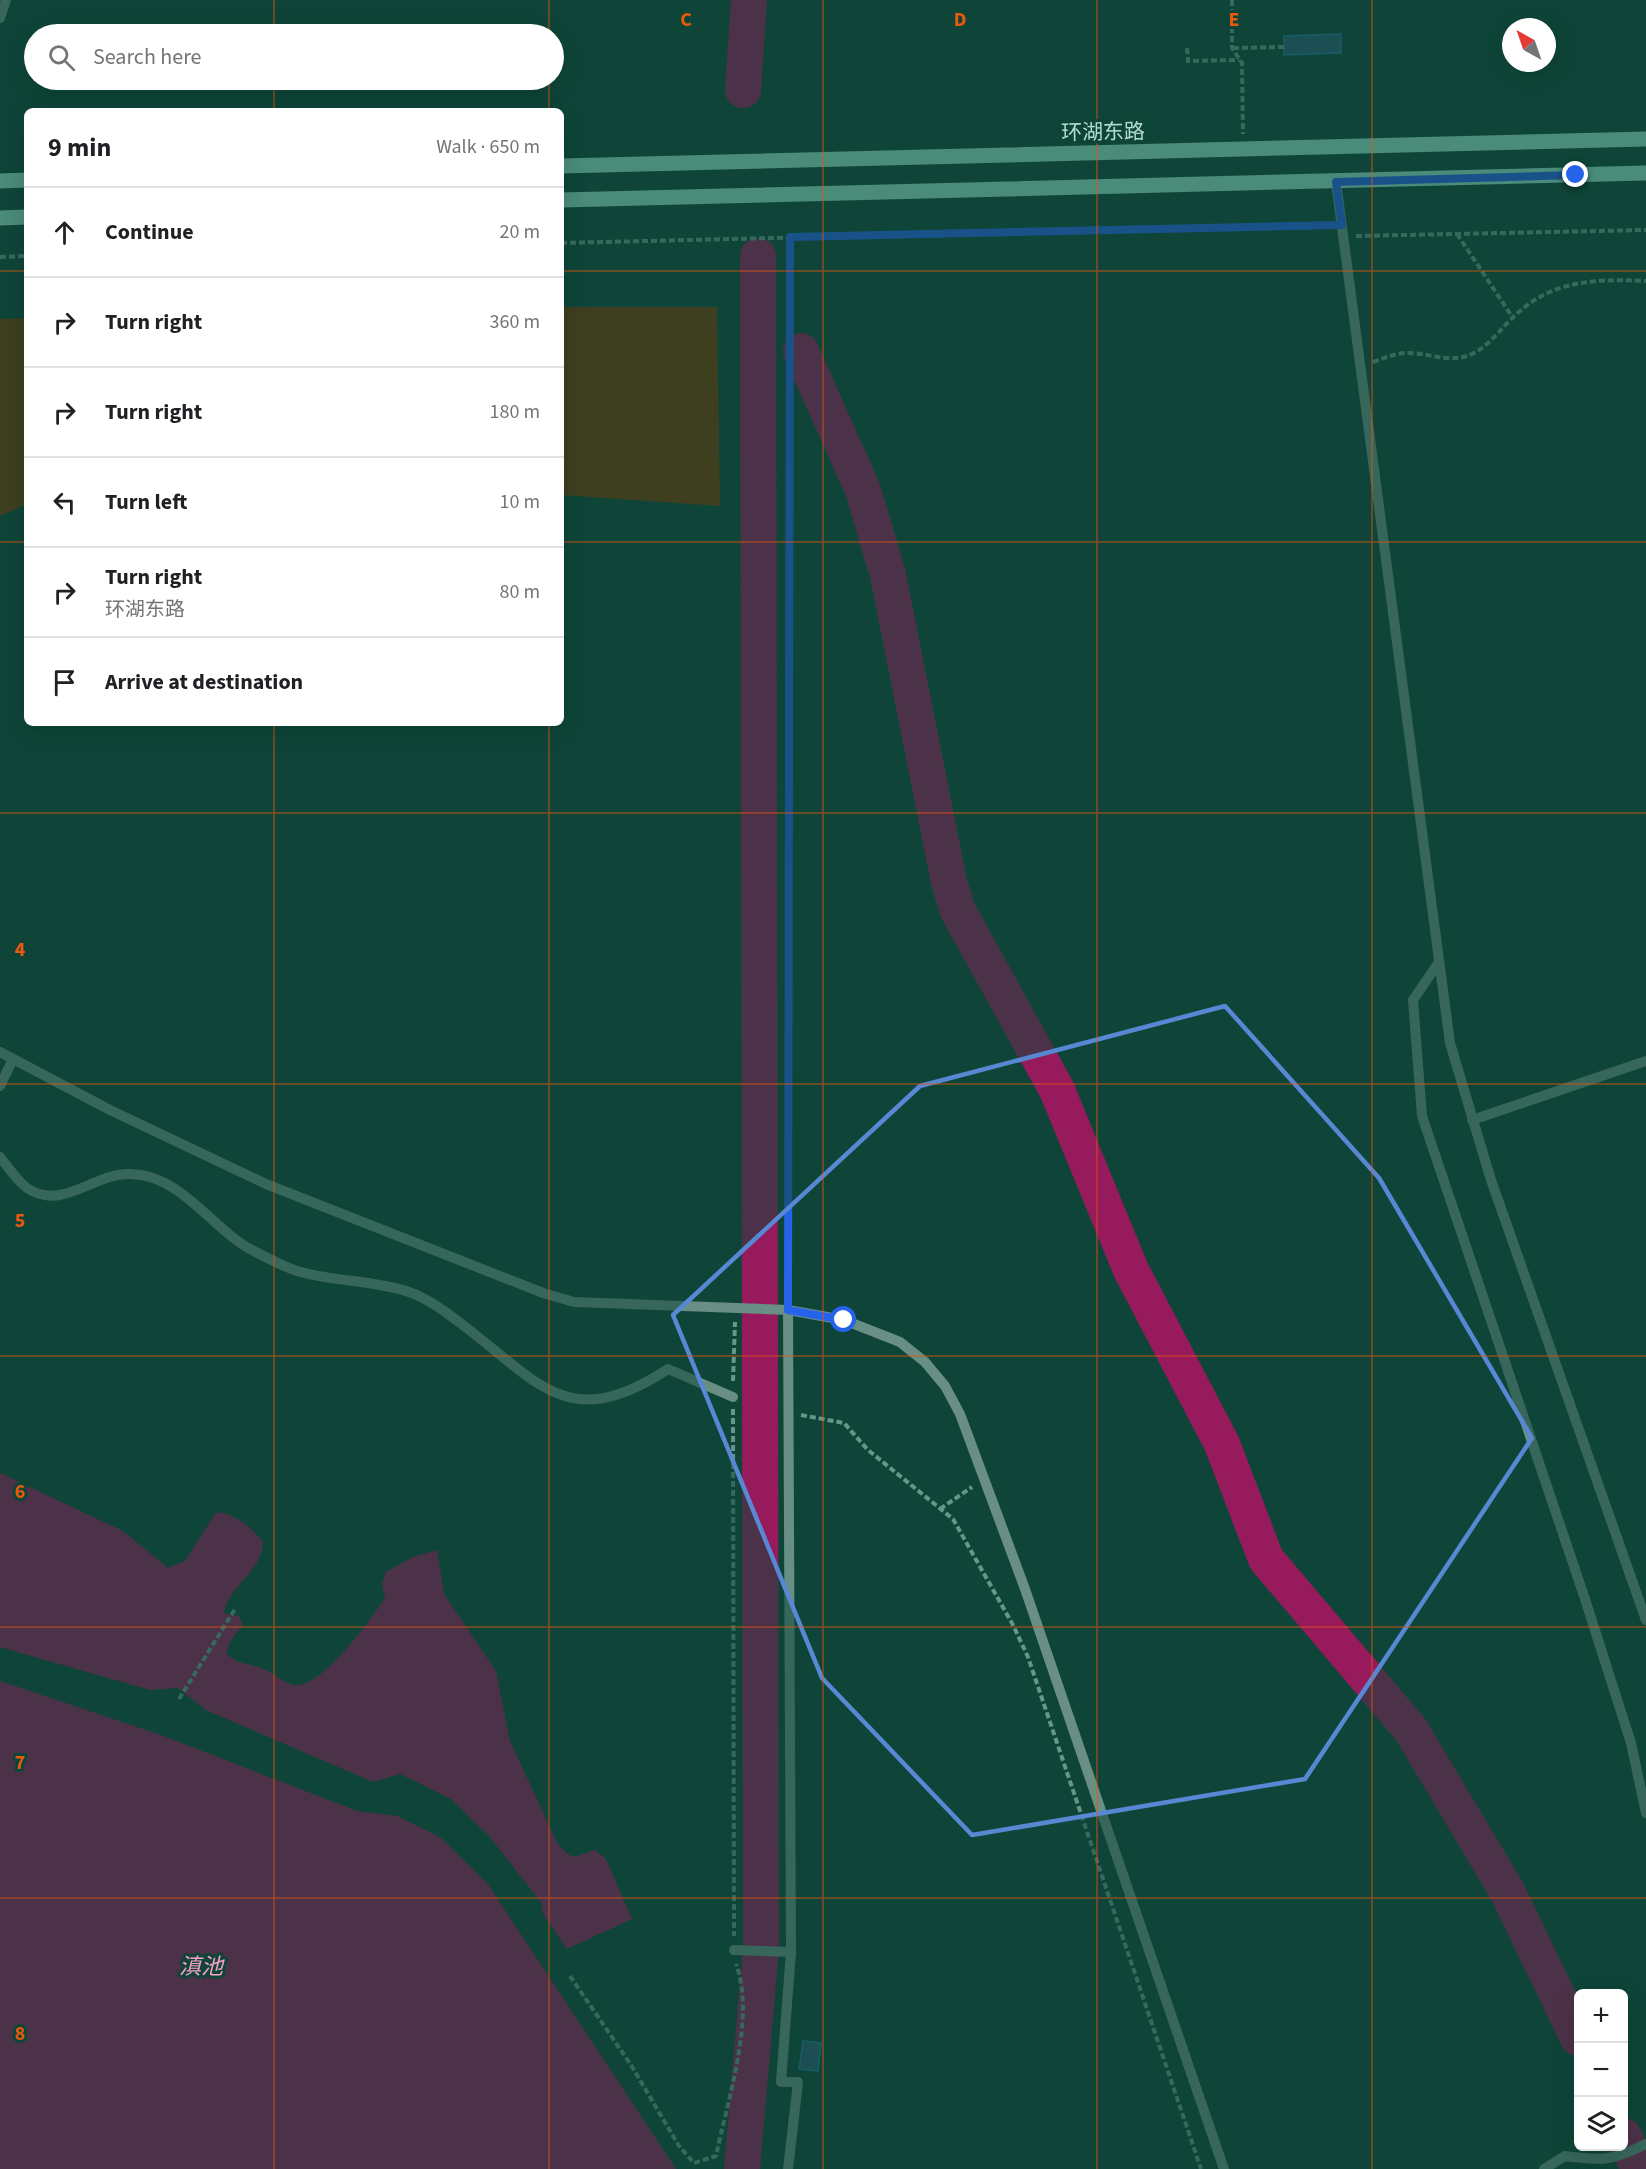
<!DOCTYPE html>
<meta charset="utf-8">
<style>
body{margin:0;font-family:"Source Sans 3","Noto Sans SC",sans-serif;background:#f6f6f6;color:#202124}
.controls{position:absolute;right:18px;bottom:18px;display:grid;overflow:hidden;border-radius:9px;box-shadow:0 6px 24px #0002}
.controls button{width:54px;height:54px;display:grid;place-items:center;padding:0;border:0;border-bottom:2px solid #e0e0e0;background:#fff;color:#202124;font:30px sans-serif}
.compass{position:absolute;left:1502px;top:18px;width:54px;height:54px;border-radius:50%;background:#fff;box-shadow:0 6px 24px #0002;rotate:320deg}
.stop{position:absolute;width:18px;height:18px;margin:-14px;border:4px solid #2563eb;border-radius:50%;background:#fff}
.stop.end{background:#2563eb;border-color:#fff;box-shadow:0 2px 6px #0008}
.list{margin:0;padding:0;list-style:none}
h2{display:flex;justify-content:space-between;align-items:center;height:78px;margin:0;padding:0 24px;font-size:26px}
h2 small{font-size:20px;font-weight:400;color:#757577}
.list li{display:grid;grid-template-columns:39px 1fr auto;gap:18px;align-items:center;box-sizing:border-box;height:90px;padding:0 24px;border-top:2px solid #e0e0e0}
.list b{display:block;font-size:22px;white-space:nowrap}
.list p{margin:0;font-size:20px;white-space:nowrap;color:#757577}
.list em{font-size:20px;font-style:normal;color:#757577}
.icon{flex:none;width:33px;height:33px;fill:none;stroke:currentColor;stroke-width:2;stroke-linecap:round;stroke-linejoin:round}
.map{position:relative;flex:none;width:1646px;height:2169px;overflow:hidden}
.search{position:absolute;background:#fff;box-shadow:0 6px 24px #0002;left:24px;top:24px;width:540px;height:66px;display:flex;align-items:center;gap:15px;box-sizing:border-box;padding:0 21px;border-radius:33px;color:#757577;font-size:22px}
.panel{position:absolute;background:#fff;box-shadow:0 6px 24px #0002;left:24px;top:108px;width:540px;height:618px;border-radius:9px}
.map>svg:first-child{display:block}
.green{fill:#753901}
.water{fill:#971b5c}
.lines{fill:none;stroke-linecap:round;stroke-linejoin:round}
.river{stroke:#971b5c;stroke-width:36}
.building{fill:#2c5c76;stroke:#2678a0;stroke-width:1.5}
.path{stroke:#669689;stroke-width:4;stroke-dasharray:6 3;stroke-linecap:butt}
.minor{stroke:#698e83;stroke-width:10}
.major{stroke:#92e0c9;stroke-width:15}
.route{stroke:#2563eb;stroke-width:8}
.marked{fill:none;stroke:#5887d4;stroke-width:4.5;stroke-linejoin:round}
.grid{fill:none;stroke:#e8590c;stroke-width:1.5;stroke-opacity:0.55}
.labels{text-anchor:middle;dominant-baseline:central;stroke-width:6;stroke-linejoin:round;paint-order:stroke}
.street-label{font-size:21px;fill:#b1dccf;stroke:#0f4539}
.water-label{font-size:22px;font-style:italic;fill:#fb9fc4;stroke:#0f4539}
.grid-label{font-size:20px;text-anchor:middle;font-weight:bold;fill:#e8590c;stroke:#0f4539;stroke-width:6;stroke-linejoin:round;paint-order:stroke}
</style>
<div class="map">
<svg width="1646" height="2169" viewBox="0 0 1646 2169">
<rect width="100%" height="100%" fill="#0f4539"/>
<!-- green -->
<g class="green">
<path d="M 561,307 L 717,307 L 720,506 L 561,495 Z"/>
<path d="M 27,318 L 27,504 L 0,516 L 0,319 Z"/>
</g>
<!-- water -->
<g class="water">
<path d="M 0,1473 L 123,1531 L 168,1568 L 185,1561 L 215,1514 L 221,1512 C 241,1519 250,1526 263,1542 C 262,1572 229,1585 224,1613 L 239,1616 L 243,1625 L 231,1640 L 226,1653 C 237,1665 250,1663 264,1669 C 273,1673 283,1682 293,1685 C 320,1691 371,1619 385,1598 L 382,1583 L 386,1572 L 413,1557 L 437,1550 L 444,1594 L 496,1671 L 510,1741 L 557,1842 L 566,1853 L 574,1857 L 595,1850 L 606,1859 L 632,1919 L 567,1949 L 543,1914 L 541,1902 L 488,1835 L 451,1799 L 400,1774 L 373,1782 L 206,1710 L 178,1688 L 150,1690 L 0,1647 Z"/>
<path d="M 0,1681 L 161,1735 L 357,1811 L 397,1816 L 440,1837 L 487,1883 L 676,2169 L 0,2169 Z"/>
</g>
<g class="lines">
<!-- river -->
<g class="river">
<path d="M 743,90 L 749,0"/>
<path d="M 801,351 L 863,490 L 888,575 L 949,882 L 958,911 L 1057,1090 L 1131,1270 L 1222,1444 L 1266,1559 L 1411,1730 L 1507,1891 L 1578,2038"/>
<path d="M 1624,2136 L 1639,2169"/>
<path d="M 742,2169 L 761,1948 L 758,256"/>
</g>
</g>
<!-- building -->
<g class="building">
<path d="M 1341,34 L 1341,53 L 1284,55 L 1284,36 Z"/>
<path d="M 803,2041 L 821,2043 L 818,2071 L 799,2069 Z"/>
</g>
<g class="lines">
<!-- path -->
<g class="path">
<path d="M 1232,0 L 1232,48 L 1242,63 L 1243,134"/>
<path d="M 1187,48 L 1188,61 L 1239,60"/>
<path d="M 1233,48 L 1284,47"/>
<path d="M 1457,234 L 1513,318"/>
<path d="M 1356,236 L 1646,230"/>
<path d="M 561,243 L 1328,225"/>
<path d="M 0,257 L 27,256"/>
<path d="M 1373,362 C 1385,358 1395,353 1408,353 C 1429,353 1451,364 1472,354 C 1491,345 1504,324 1520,311 C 1556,279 1601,279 1646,281"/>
<path d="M 788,1297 L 790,237"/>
<path d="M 733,1381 L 735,1322"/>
<path d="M 733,1409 L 734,1936"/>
<path d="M 801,1415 L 844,1423 L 868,1450 L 953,1519 L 1013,1625 L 1028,1657 L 1201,2169"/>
<path d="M 940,1509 L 972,1487"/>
<path d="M 179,1699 L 235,1609"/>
<path d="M 570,1976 L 631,2065 L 679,2146 L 694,2163 L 716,2156 C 727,2102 756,2017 736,1964"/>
</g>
<!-- minor -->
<g class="minor">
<path d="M 0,18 L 6,0"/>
<path d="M 1336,182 L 1450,1043 L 1491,1180 L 1646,1620"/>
<path d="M 1439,962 L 1413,1000 L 1422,1116 L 1585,1599 L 1631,1743 L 1646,1813"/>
<path d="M 0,1052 L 110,1110 L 266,1184 L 543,1293 L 574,1302 L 788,1310 L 844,1320 L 900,1342 L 925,1362 L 945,1386 L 960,1414 L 1025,1589 L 1224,2169"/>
<path d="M 0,1086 L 13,1059"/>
<path d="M 1472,1120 L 1646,1061"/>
<path d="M 0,1157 C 8,1167 17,1181 27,1188 C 62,1212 95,1172 131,1174 C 181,1175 212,1229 252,1250 C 267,1258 282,1266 297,1271 C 334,1282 373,1280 409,1292 C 427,1298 444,1311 459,1322 C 539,1382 567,1435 668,1369 L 733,1397"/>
<path d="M 734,1950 L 791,1952"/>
<path d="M 788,2169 L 798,2082 L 781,2082 L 791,1952 L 788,1310"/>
<path d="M 1544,2169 L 1565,2156 C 1602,2161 1612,2161 1646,2144"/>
</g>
<!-- major -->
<g class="major">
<path d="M 561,166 L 1646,139"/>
<path d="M 0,181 L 27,180"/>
<path d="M 561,200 L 1646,173"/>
<path d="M 0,218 L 27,217"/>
</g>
</g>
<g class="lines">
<!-- route -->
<path class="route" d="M 844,1320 L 788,1310 L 790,237 L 1342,225 L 1336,182 L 1576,175"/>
</g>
<!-- marked area -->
<path d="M0 0H1646V2169H0ZM 1225,1006 L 1379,1178 L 1532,1438 L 1305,1779 L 972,1835 L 822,1678 L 673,1315 L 920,1086 Z" fill="#0f4539" fill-opacity=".55" fill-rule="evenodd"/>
<path class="marked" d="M 1225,1006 L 1379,1178 L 1532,1438 L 1305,1779 L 972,1835 L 822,1678 L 673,1315 L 920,1086 Z"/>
<!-- grid -->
<path class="grid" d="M 274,0 L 274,34M 549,0 L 549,34M 823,0 L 823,2169M 1097,0 L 1097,2169M 1372,0 L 1372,2169M 274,80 L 274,111M 549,80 L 549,111M 0,271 L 27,271M 561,271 L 1646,271M 0,542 L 27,542M 561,542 L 1646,542M 274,723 L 274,2169M 549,723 L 549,2169M 0,813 L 1646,813M 0,1084 L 1646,1084M 0,1356 L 1646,1356M 0,1627 L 1646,1627M 0,1898 L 1646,1898"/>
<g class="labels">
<!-- street labels -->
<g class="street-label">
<text transform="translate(1103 132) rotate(-1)">环湖东路</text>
</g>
<!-- water labels -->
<g class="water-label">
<text x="201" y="1967">滇池</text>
</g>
</g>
<g class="grid-label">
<text x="686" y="26">C</text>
<text x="960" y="26">D</text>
<text x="1234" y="26">E</text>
<text x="20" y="956">4</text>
<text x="20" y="1227">5</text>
<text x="20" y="1498">6</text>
<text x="20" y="1769">7</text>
<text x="20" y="2040">8</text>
</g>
</svg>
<div class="controls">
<button>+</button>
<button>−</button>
<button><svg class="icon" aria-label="layers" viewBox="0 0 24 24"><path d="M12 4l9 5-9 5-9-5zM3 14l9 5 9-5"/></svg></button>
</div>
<svg class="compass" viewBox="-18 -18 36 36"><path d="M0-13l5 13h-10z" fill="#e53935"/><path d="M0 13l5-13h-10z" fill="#757577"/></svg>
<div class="stop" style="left:844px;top:1320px"></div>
<div class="stop end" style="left:1576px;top:175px"></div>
<div class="search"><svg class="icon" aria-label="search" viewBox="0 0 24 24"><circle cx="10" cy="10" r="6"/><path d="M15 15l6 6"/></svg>Search here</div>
<section class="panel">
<h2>9 min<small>Walk · 650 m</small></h2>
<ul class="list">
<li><svg class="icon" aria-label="ahead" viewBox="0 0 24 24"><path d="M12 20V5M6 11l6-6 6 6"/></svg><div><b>Continue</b></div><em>20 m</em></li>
<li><svg class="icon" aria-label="right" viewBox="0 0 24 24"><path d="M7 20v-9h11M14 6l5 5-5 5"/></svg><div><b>Turn right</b></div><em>360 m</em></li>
<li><svg class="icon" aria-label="right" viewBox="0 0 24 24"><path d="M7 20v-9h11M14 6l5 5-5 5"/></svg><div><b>Turn right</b></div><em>180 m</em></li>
<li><svg class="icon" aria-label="left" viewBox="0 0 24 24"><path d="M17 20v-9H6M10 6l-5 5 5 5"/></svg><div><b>Turn left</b></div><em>10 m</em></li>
<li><svg class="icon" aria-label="right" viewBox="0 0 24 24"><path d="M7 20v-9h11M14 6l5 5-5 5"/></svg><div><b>Turn right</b><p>环湖东路</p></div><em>80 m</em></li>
<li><svg class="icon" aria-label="arrive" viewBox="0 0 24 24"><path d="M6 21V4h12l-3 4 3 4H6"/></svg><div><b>Arrive at destination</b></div></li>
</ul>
</section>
</div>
